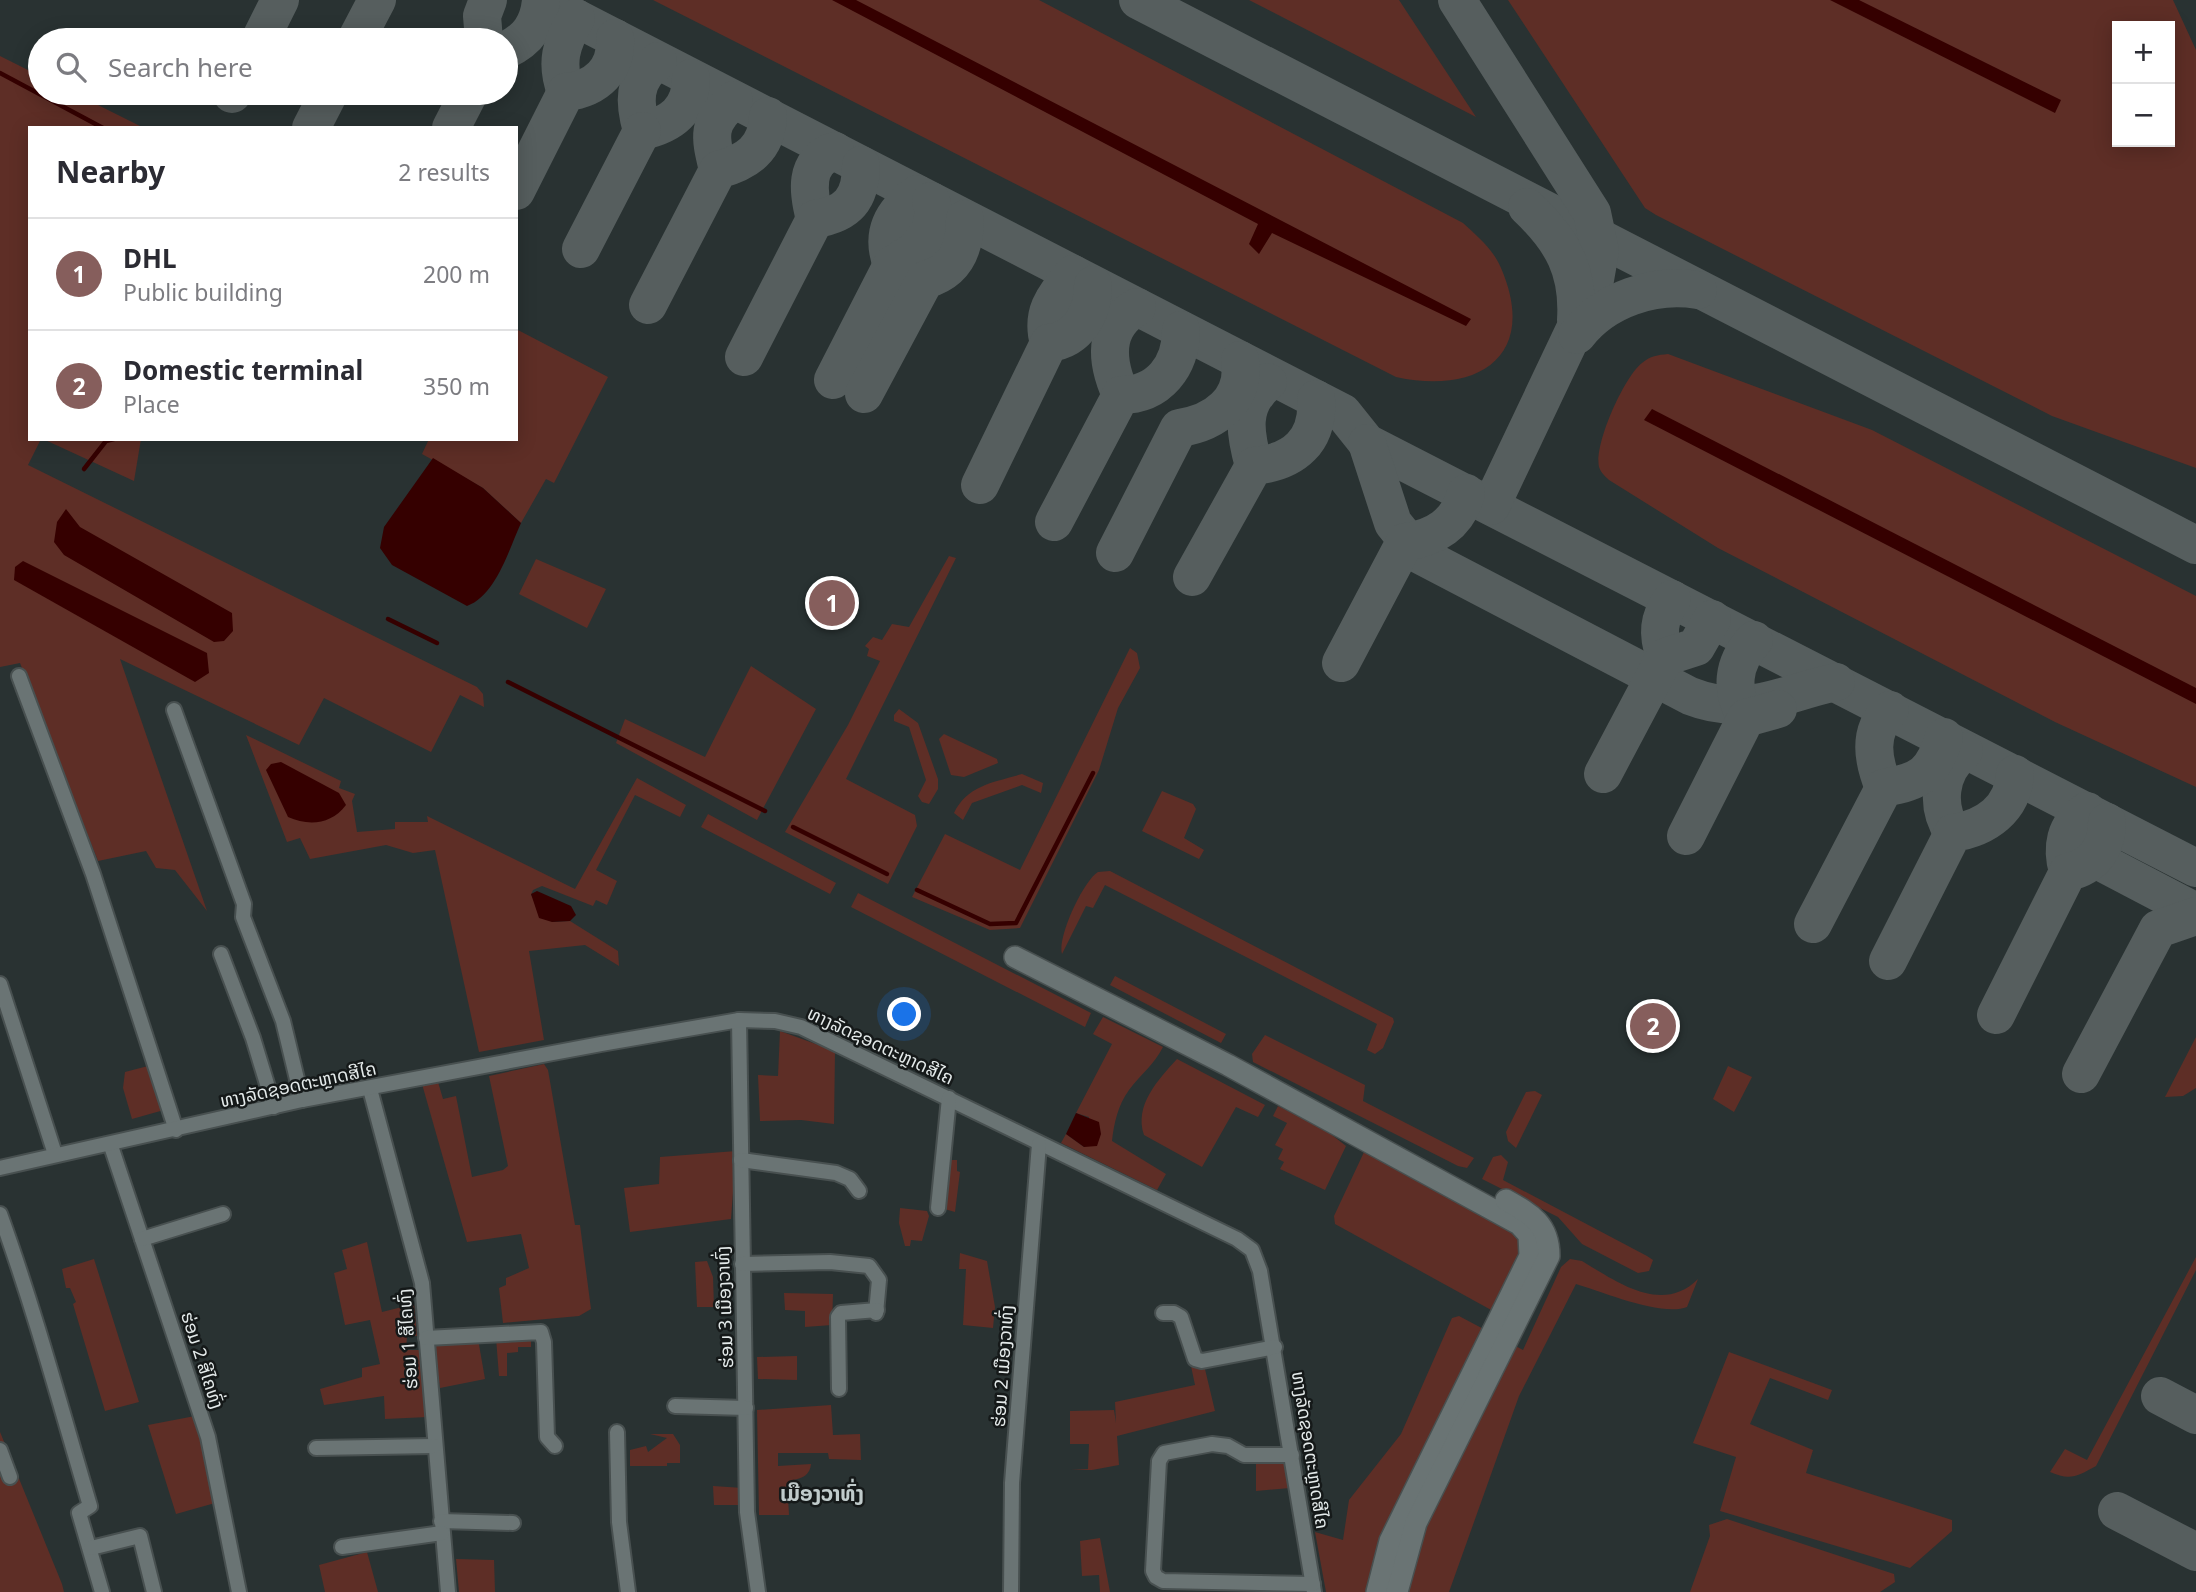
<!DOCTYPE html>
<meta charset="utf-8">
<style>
body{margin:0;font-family:"Noto Sans","Noto Sans Lao",sans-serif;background:#f2f2f3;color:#2b2b33}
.controls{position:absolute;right:21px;top:21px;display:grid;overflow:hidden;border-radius:0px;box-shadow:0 4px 18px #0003}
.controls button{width:63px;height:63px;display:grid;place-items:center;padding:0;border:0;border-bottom:2px solid #e1e1e2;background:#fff;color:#2b2b33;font:35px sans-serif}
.you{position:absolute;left:905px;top:1015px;width:24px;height:24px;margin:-18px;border:5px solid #fff;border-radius:50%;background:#1a73e8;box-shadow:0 0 0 10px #1a73e833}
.badge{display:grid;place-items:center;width:46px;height:46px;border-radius:50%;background:#865e5c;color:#fff;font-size:23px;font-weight:700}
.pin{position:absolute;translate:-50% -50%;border:4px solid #fff;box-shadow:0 2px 7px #0006}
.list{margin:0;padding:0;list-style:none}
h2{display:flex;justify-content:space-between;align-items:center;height:91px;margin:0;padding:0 28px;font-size:30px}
h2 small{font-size:23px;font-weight:400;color:#7c7c81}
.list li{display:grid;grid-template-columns:46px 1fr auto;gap:21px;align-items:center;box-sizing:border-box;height:112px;padding:0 28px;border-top:2px solid #e1e1e2}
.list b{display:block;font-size:26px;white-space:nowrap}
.list p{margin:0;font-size:23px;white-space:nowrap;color:#7c7c81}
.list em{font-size:23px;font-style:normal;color:#7c7c81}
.icon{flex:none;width:38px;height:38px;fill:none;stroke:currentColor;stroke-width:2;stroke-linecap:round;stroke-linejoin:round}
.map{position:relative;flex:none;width:2196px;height:1592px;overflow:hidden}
.search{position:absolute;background:#fff;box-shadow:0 4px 18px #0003;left:28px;top:28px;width:490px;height:77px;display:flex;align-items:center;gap:18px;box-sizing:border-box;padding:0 24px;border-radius:38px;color:#7c7c81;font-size:26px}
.panel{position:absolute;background:#fff;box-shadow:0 4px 18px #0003;left:28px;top:126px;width:490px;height:315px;border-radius:0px}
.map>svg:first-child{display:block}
.green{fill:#5e2e26;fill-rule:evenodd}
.water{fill:#350000}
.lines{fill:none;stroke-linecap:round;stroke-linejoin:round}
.stream{stroke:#350000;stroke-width:4.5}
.taxiway{stroke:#565e5e;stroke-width:38}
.street-casing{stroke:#485050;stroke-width:18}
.secondary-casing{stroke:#485050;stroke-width:24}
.street{stroke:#6a7474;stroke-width:14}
.secondary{stroke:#6a7474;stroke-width:21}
.labels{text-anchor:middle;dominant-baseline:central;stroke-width:5;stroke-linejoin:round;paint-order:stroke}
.street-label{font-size:18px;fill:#e4eaea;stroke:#151919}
.quarter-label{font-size:21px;font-weight:bold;fill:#c0cbcb;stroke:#151919}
</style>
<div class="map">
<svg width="2196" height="1592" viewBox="0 0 2196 1592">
<rect width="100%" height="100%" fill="#293232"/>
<!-- green -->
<g class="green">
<path d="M 653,0 L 1039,0 L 1463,223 C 1477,236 1493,249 1501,268 C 1539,356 1478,395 1396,377 Z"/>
<path d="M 1249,0 L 1399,0 L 1476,117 Z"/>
<path d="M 1508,0 L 2173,0 L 2196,50 L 2196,468 L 2052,416 L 1656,215 L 1645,208 ZM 2117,26 L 2170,26 L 2170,142 L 2117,142 Z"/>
<path d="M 0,56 L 40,76 L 40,93 L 74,93 L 144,128 L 30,128 L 30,439 L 41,439 L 28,465 L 477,687 L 483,694 L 484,707 L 460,695 L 431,752 L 324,698 L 299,745 L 120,659 L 207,911 L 175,870 L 156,868 L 146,851 L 98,861 L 20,663 L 0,667 Z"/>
<path d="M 516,329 L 608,377 L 554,483 L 546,479 L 521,523 L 483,488 L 422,454 L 429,439 L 516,439 Z"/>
<path d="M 1668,354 L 1872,430 L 2196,596 L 2196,787 L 2055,722 L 1718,548 L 1609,480 C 1605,476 1601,473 1599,467 C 1594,444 1624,377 1642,363 C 1650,356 1658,355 1668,354 Z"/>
<path d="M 43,439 L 141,439 L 134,481 Z"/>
<path d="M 949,556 L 956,558 L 846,779 L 915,815 L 917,826 L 888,884 L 785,832 L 848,725 L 880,661 L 867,656 L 869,649 L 865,646 L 873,637 L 882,640 L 892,624 L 909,627 Z"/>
<path d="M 536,559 L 606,589 L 587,628 L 519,594 Z"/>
<path d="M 1130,648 L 1137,653 L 1140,668 L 1118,708 L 1099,770 L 1020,928 L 990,930 L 912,897 L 945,834 L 1020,870 Z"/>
<path d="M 751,666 L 816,709 L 757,820 L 616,743 L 625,719 L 705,757 Z"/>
<path d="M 899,709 L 918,723 L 938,779 L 938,789 L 929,804 L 922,802 L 918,796 L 926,780 L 909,727 L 894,721 L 894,715 Z"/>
<path d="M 944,734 L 997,759 L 998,763 L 964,777 L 951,775 L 939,739 Z"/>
<path d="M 246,735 L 341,781 L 339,788 L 355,794 L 352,801 L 357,832 L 395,829 L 395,822 L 428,822 L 427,816 L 575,889 L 637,778 L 686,805 L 680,817 L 635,795 L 596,870 L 617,881 L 607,905 L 596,900 L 593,906 L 542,886 L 533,890 L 531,895 L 552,922 L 570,921 L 618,951 L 619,966 L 585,945 L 529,951 L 544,1040 L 479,1052 L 435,850 L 413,853 L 386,845 L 310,859 L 300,838 L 287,842 Z"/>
<path d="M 1022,774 L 1043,783 L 1041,793 L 1022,785 L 972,803 L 963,820 L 954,813 C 967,785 995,782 1022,774 Z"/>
<path d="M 1162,791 L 1193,804 L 1196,809 L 1184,838 L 1204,850 L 1199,859 L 1142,831 Z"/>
<path d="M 708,814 L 836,883 L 830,894 L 701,827 Z"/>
<path d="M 1110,871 L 1393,1018 L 1394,1022 L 1383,1048 L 1375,1054 L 1367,1050 L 1377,1024 L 1105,885 L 1093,908 L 1086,906 L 1062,954 C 1057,938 1083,881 1098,872 Z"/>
<path d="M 858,893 L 1091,1013 L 1085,1027 L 851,907 Z"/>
<path d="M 1115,976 L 1226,1034 L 1221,1043 L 1110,985 Z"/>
<path d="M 1103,1017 L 1163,1047 C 1154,1065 1141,1074 1129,1090 C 1118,1105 1114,1123 1112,1141 L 1166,1174 L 1157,1190 L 1061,1143 L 1066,1134 L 1084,1147 L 1089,1117 L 1076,1113 L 1112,1044 L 1093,1034 Z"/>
<path d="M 780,1031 L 835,1051 L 834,1124 L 801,1120 L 760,1121 L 758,1075 L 778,1076 Z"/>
<path d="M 1265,1035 L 1365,1085 L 1363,1101 L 1474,1158 L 1467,1168 L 1458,1166 L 1253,1062 L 1252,1054 Z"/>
<path d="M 2196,1037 L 2196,1088 L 2183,1096 L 2165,1097 Z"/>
<path d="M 1177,1059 L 1265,1105 L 1258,1117 L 1236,1107 L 1202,1167 L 1144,1135 C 1134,1105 1158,1080 1177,1059 Z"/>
<path d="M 544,1064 L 548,1070 L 575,1225 L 580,1225 L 591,1309 L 579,1316 L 503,1323 L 499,1288 L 506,1285 L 506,1278 L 529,1268 L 521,1234 L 467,1242 L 422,1084 L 438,1082 L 443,1099 L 456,1096 L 472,1177 L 503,1170 L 508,1166 L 489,1076 Z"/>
<path d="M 148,1066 L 164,1110 L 132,1119 L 123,1088 L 125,1072 Z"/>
<path d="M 1728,1066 L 1752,1077 L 1734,1112 L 1713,1099 Z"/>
<path d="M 1535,1091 L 1542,1095 L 1516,1148 L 1508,1141 L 1506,1132 L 1526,1092 Z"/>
<path d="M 1278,1106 L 1323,1128 L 1346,1146 L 1325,1190 L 1280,1169 L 1284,1162 L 1278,1159 L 1283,1149 L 1275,1145 L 1287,1123 L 1273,1116 Z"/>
<path d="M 1365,1150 L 1509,1227 L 1517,1237 L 1521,1253 L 1493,1311 L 1335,1224 L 1334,1216 Z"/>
<path d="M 736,1151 L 731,1219 L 630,1232 L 624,1188 L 659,1184 L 660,1157 Z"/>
<path d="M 1501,1155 L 1508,1162 L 1503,1180 L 1647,1256 L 1653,1260 L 1649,1271 L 1638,1273 L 1582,1244 L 1558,1217 L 1482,1179 L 1493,1157 Z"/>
<path d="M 947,1160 L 957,1160 L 957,1171 L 960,1172 L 955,1212 L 941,1208 Z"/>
<path d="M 900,1208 L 927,1211 L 929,1216 L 922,1241 L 911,1240 L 910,1246 L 905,1246 L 899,1223 Z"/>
<path d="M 367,1242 L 382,1312 L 414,1304 L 417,1336 L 407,1336 L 406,1350 L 422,1350 L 428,1417 L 385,1419 L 384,1396 L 324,1405 L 320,1389 L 362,1377 L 362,1368 L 380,1364 L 370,1320 L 345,1325 L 334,1273 L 347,1269 L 342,1250 Z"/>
<path d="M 960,1253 L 987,1261 L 995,1307 L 993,1328 L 963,1325 L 966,1269 L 959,1269 Z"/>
<path d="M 2196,1257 L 2196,1270 L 2096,1466 C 2078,1476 2070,1481 2050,1472 L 2065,1449 L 2087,1460 Z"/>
<path d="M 94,1259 L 139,1402 L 105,1411 L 73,1304 L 76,1302 L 70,1288 L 66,1288 L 62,1269 Z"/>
<path d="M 1570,1259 L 1582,1261 C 1617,1282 1662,1315 1698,1279 L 1687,1307 C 1662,1317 1603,1292 1576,1284 L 1519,1396 L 1449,1592 L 1326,1592 L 1315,1532 L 1343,1540 L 1349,1500 L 1401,1434 L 1452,1318 L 1459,1316 L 1523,1350 L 1561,1267 Z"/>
<path d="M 707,1261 L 713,1277 L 714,1307 L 697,1307 L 695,1262 Z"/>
<path d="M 784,1293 L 833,1294 L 832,1325 L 805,1327 L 805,1311 L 785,1310 Z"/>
<path d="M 531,1336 L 531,1347 L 518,1347 L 518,1352 L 507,1353 L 507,1376 L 499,1376 L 496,1338 Z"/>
<path d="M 478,1339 L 485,1379 L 440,1388 L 433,1342 Z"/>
<path d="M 1729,1352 L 1832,1390 L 1828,1400 L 1770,1378 L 1750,1424 L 1813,1450 L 1806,1473 L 1952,1520 L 1952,1531 L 1910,1568 L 1720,1511 L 1736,1457 L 1693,1443 Z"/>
<path d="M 797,1356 L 797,1380 L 758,1379 L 757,1357 Z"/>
<path d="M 1204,1365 L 1215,1411 L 1117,1436 L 1119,1465 L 1092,1470 L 1071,1470 L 1088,1469 L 1089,1444 L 1070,1444 L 1070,1411 L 1114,1410 L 1116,1423 L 1115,1402 L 1195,1385 L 1191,1366 Z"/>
<path d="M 831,1405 L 833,1435 L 860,1434 L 861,1460 L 829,1459 L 828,1453 L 778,1453 L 778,1466 L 811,1464 C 810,1475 803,1478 793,1480 L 793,1495 L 788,1497 L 789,1515 L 759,1515 L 757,1410 Z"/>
<path d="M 195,1416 L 215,1503 L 176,1514 L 148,1425 Z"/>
<path d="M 0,1432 L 62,1584 L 64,1592 L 0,1592 Z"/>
<path d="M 650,1434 L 673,1434 L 680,1445 L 680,1463 L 667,1463 L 667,1466 L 630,1466 L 630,1450 L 646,1446 L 648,1452 L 667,1438 Z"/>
<path d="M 1256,1452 L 1285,1454 L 1290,1488 L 1256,1491 Z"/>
<path d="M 713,1486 L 743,1488 L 744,1505 L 714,1505 Z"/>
<path d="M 1727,1519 L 1894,1574 L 1895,1582 L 1880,1592 L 1690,1592 L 1710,1536 L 1709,1525 Z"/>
<path d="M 1100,1538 L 1110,1592 L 1100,1592 L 1099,1575 L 1082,1576 L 1080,1541 Z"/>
<path d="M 367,1552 L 378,1592 L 325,1592 L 319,1565 Z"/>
<path d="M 456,1559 L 494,1560 L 495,1592 L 459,1592 Z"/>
</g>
<!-- water -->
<g class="water">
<path d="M 832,0 L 856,0 L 1471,319 L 1466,326 L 1272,233 L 1259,254 L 1249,244 L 1258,224 Z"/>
<path d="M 1830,0 L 1859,0 L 2061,100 L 2055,113 Z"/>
<path d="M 1652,409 L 2196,688 L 2196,704 L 1644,420 Z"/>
<path d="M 433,458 L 483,488 L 521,523 C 509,549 496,596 467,606 L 392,565 L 380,548 L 384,527 Z"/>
<path d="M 66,509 L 80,527 L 232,613 L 233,631 L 224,641 L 214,642 L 64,555 L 54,542 L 57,522 Z"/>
<path d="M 23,561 L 207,653 L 209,673 L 195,682 L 14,580 L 15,567 Z"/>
<path d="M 281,762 L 339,793 L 346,805 C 331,825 308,826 288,817 L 266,770 L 271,764 Z"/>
<path d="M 537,891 L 571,906 L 576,915 L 570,921 L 552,922 L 539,918 L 531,894 Z"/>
<path d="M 1076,1113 L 1099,1122 L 1101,1134 L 1097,1146 L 1084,1147 L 1066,1134 Z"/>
</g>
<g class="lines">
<!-- stream -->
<g class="stream">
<path d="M 0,73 L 103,128"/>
<path d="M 84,469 L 106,441 L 114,439"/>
<path d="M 388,619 L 437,643"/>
<path d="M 508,682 L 765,811"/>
<path d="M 793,827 L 887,874"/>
<path d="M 917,890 L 990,924 L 1016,923 L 1093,773"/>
</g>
<!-- taxiway -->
<g class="taxiway">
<path d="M 541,0 L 1343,413 L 1367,443 L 2196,868"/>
<path d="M 1138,0 L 2196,545"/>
<path d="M 1457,0 L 1592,213 L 1600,251 L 1593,291 L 1491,506"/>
<path d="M 260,40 L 280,0"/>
<path d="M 356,40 L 377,0"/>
<path d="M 484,40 L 482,16 L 488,0"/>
<path d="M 506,50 C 528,40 539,24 541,0"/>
<path d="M 658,61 C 632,80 634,103 642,131 C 671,125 691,110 691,78"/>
<path d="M 566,92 C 555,63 561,44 576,18"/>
<path d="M 232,94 L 233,93"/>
<path d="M 311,128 L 329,93"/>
<path d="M 451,128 L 469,93"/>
<path d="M 718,170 C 710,137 706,123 734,100"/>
<path d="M 516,191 L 566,92 C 596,89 617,70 615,38"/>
<path d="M 1527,207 C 1563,241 1579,271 1576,320"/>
<path d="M 815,219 C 808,193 803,161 835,151"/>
<path d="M 581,249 L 642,131"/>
<path d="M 892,265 C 880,233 892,213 917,194"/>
<path d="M 648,305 L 718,170 C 747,162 767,149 768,116"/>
<path d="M 1577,335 C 1605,299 1654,283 1698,290"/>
<path d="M 1049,343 C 1040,312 1055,296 1073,274"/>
<path d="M 744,357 L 815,219 C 848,214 861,199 861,165"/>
<path d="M 833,380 L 892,265 L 915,251 L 930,231 L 934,212 L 931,201"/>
<path d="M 864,394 L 925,280 C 956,271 965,249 965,219"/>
<path d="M 1121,395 C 1106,362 1102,327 1137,307"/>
<path d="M 1367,443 L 1393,523 L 1418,554 L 1690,696 C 1746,718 1781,694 1836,682"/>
<path d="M 1254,466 C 1245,434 1239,405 1268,382"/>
<path d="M 980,485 L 1049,343 C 1079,340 1093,312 1093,285"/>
<path d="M 1054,522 L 1121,395 C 1159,395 1181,366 1181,330"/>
<path d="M 1115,553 L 1179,428 C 1215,423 1246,400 1240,360"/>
<path d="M 1192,577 L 1254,466 C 1294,462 1319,441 1316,399"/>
<path d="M 1665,657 C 1657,634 1658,619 1672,599"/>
<path d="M 1341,663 L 1405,542 C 1435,538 1458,524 1466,493"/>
<path d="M 1746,718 C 1730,690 1732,664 1754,640"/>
<path d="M 1603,774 L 1665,657 L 1696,647 L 1712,619"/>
<path d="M 1884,788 C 1873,761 1867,732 1890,710"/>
<path d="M 1953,833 C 1935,806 1939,772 1964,751"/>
<path d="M 1686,836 L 1746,718 L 1778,709"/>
<path d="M 2095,859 L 2196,912"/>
<path d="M 2068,872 C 2061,848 2064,826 2087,811"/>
<path d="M 1813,924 L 1884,788 C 1921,781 1933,774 1944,737"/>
<path d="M 1888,961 L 1953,833 C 1986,828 2013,809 2015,774"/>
<path d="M 1996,1015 L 2068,872 C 2093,867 2107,848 2107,822"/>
<path d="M 2081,1074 L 2158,929 L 2196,916"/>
<path d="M 2160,1396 L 2196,1415"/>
<path d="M 2117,1511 L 2196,1552"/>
</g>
<defs>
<g id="street">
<path d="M 19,676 L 93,874 L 176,1130"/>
<path d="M 174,710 L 244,904 L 243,917 L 283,1021 L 302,1100"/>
<path d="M 221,954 L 253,1038 L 274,1107"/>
<path d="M 0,984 L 55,1154"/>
<path d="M 739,1020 L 747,1512 L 758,1592"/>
<path d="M 370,1089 L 422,1283 L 448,1592"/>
<path d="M 111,1146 L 208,1437 L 239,1592"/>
<path d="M 741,1160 L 836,1173 L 850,1179 L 859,1191"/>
<path d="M 0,1168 L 302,1100 L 601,1044 L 739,1020 L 775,1021 L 801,1027 L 1237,1239 L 1252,1250 L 1260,1271 L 1314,1592"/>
<path d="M 938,1208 L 949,1098"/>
<path d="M 0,1214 C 35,1311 61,1408 90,1506 L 79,1513 L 102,1592"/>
<path d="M 142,1239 L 223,1214"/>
<path d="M 742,1264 L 830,1262 L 869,1266 L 879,1280 L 876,1313"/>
<path d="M 1163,1313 L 1174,1313 L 1181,1317 L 1195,1359 L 1202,1361 L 1275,1347"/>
<path d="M 426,1338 L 541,1332 L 544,1342 L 547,1437 L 555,1446"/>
<path d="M 839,1389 L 838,1317 L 841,1313 L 877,1310"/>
<path d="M 675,1406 L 746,1408"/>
<path d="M 617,1432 L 619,1522 L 628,1592"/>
<path d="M 316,1448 L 434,1446"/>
<path d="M 0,1450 L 10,1477"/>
<path d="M 1292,1455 L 1244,1455 L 1228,1446 L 1212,1444 L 1164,1453 L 1159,1461 L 1153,1571 L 1156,1577 L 1163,1581 L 1313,1584"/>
<path d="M 441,1521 L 513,1523"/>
<path d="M 342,1547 L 442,1533"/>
<path d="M 91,1548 L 140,1536 L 154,1592"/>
<path d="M 1011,1592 L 1012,1483 L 1039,1144"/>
</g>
<g id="secondary">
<path d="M 1015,957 L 1228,1065 L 1519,1224 L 1529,1235 L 1530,1256 L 1390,1541 L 1377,1592"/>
<path d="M 1397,1592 L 1416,1523 L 1549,1256 C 1549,1224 1531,1214 1506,1200"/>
</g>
</defs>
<!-- street casing -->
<use href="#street" class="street-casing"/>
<!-- secondary casing -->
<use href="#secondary" class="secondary-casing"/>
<!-- street -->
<use href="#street" class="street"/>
<!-- secondary -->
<use href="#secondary" class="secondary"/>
</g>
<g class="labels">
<!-- street labels -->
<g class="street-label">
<text transform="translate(881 1045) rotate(25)">ທາງລັດຊອດຕະຫຼາດສີໄຄ</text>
<text transform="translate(298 1084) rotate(-12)">ທາງລັດຊອດຕະຫຼາດສີໄຄ</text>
<text transform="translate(724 1307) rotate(-92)">ຮ່ອມ 3 ເມືອງວາທົ່ງ</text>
<text transform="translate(407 1339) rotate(-94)">ຮ່ອມ 1 ສີໄຄທົ່ງ</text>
<text transform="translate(203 1360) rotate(72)">ຮ່ອມ 2 ສີໄຄທົ່ງ</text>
<text transform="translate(1002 1366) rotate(-86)">ຮ່ອມ 2 ເມືອງວາທົ່ງ</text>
<text transform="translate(1311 1450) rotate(81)">ທາງລັດຊອດຕະຫຼາດສີໄຄ</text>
</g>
<!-- quarter labels -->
<g class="quarter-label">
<text x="822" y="1493">ເມືອງວາທົ່ງ</text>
</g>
</g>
</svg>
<div class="controls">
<button>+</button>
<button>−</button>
</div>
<div class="you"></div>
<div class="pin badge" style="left:832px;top:603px">1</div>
<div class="pin badge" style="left:1653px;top:1026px">2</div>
<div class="search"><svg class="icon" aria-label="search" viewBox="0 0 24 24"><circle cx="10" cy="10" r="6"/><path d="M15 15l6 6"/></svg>Search here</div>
<section class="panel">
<h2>Nearby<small>2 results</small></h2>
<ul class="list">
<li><span class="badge">1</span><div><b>DHL</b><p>Public building</p></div><em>200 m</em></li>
<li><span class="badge">2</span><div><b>Domestic terminal</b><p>Place</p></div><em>350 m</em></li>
</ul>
</section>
</div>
